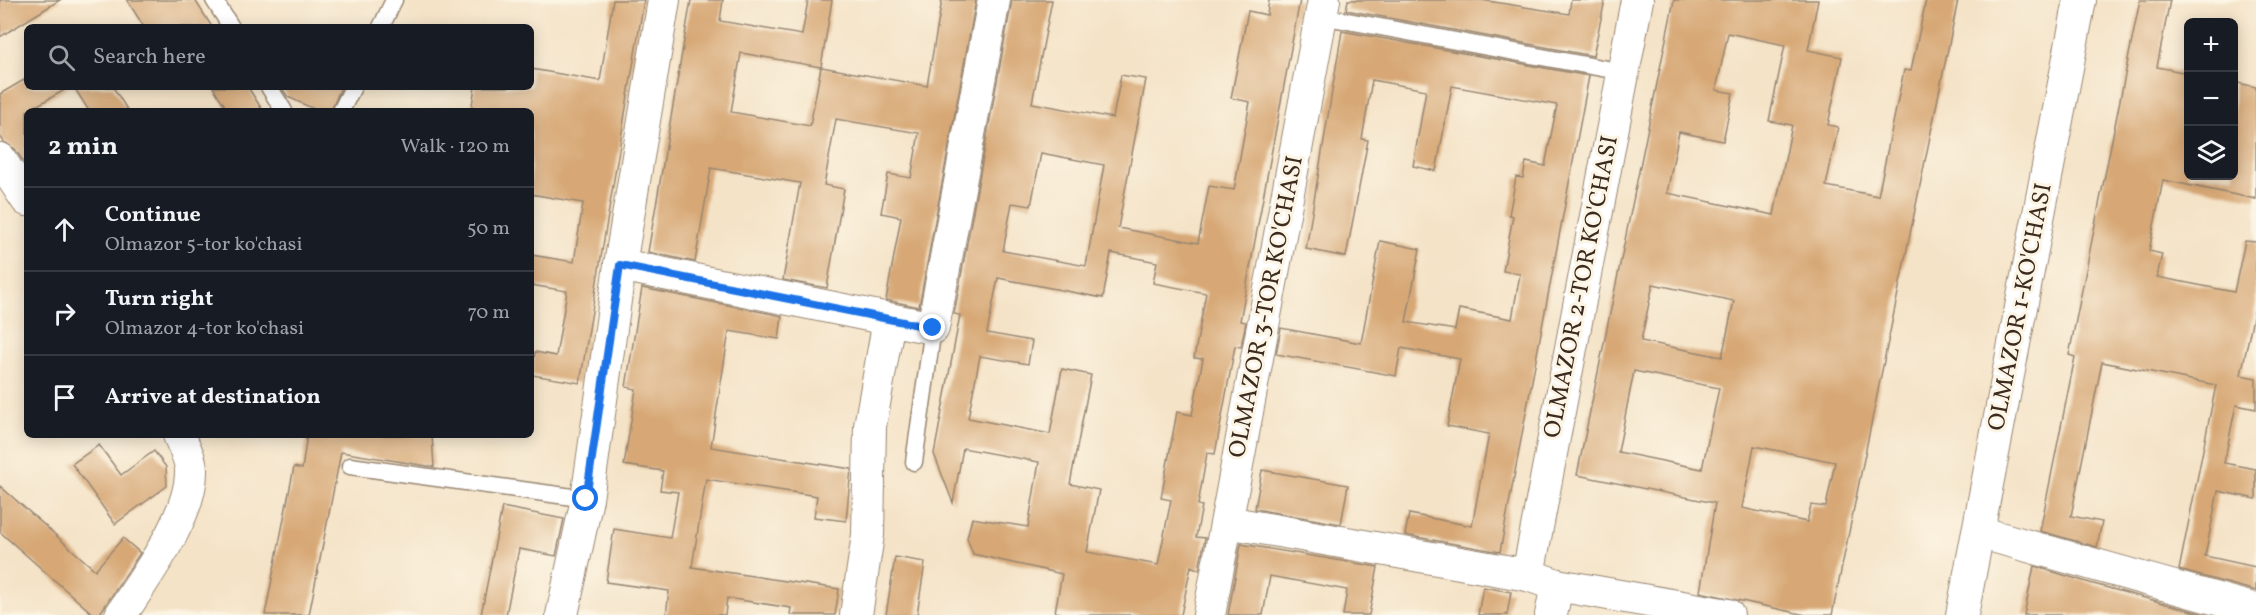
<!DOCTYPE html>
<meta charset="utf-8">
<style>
body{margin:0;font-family:Vollkorn,serif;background:#242831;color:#f1f3f6}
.controls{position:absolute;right:18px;top:18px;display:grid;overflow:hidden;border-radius:9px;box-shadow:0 3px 15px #0003}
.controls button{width:54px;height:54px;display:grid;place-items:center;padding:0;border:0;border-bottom:2px solid #363941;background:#171b24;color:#f1f3f6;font:30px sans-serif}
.stop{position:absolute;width:18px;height:18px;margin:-14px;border:4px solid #1a73e8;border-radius:50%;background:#fff}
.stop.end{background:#1a73e8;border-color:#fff;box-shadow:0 2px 6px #0008}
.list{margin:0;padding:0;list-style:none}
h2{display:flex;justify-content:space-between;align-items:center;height:78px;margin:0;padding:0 24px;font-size:26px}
h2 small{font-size:20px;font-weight:400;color:#9ea1a6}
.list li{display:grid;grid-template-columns:39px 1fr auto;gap:18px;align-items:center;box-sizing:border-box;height:84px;padding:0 24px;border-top:2px solid #363941}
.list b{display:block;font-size:22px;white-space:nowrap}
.list p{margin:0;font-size:20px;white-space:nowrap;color:#9ea1a6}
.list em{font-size:20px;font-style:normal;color:#9ea1a6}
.icon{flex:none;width:33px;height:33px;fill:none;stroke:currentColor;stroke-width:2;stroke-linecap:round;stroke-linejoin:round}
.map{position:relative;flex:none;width:2256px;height:615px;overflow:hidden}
.search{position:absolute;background:#171b24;box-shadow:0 3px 15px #0003;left:24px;top:24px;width:510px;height:66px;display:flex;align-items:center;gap:15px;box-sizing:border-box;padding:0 21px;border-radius:9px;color:#9ea1a6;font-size:22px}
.panel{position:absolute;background:#171b24;box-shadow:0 3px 15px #0003;left:24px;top:108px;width:510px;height:330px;border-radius:9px}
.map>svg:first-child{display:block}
.building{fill:#d7a876;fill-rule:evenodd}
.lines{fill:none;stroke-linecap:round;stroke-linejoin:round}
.service-casing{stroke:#988672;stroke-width:19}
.minor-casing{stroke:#988672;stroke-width:34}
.service{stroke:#fff;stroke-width:16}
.minor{stroke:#fff;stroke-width:32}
.route{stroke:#1a73e8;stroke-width:8}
.labels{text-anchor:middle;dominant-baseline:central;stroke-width:6;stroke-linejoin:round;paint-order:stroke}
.street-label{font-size:24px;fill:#3b2a1e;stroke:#fcf5e5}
</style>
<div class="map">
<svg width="2256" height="615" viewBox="0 0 2256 615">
<rect width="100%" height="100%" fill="#fcf5e5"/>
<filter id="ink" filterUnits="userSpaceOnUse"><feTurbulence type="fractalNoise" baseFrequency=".0167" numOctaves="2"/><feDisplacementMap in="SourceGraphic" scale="12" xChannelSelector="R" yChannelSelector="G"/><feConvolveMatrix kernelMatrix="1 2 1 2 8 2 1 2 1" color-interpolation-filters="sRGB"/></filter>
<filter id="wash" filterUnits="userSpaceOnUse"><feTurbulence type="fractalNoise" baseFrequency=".008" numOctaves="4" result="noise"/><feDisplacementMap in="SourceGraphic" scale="24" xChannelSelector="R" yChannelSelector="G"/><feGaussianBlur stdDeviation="1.35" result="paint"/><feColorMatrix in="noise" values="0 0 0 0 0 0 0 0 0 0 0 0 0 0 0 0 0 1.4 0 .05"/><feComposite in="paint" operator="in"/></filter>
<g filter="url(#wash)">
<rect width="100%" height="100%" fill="#f4e3c7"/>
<g id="blocks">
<!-- building -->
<g class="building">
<path d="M 0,0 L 60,0 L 0,37 Z"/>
<path d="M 127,0 L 195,0 L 212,27 L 144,27 Z"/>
<path d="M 613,0 L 644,0 L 580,383 L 532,375 L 535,352 L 556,356 L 567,291 L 531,285 L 531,255 L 574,262 L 583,203 L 531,194 L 531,111 L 471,111 L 475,87 L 531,87 L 531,69 L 600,81 Z"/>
<path d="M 691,0 L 723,0 L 720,21 L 802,35 L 808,0 L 832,0 L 821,67 L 927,86 L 942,0 L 976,0 L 919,307 L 886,300 L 901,217 L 881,213 L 888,174 L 911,178 L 919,133 L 836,119 L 824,185 L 844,189 L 827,288 L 783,280 L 800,183 L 711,168 L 695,262 L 648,252 ZM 741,53 L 821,67 L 810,126 L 731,112 Z"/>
<path d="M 1012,0 L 1052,0 L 1032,103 L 1113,118 L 1121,75 L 1146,79 L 1118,228 L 1198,243 L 1209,186 L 1234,190 L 1250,102 L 1231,98 L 1248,11 L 1267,15 L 1269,0 L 1300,0 L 1240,321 L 1246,322 L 1241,347 L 1235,346 L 1215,454 L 1207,453 L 1198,505 L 1202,506 L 1196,537 L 1205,538 L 1199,570 L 1191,566 L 1181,615 L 1069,615 L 1055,612 L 1062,574 L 973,554 L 967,538 L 972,518 L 1028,527 L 1039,462 L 963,448 L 953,503 L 934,454 L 960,315 L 954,314 ZM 1041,153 L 1104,165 L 1086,266 L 1003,251 L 1012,203 L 1031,206 ZM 1111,253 L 1157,262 L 1153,283 L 1206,293 L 1194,358 L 1203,359 L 1192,415 L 1177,412 L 1161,498 L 1171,500 L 1158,565 L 1087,552 L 1099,490 L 1070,484 L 1091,375 L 1062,369 L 1050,434 L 968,418 L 980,356 L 1028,364 L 1032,341 L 987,333 L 998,278 L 1103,298 Z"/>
<path d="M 1348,0 L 1481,0 L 1569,14 L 1571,0 L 1605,0 L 1593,56 L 1346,10 Z"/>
<path d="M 1674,0 L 1818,0 L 1808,50 L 1842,57 L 1828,125 L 1838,127 L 1826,186 L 1878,196 L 1904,70 L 1911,71 L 1926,0 L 1958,0 L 1832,615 L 1806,615 L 1700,592 L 1715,503 L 1577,475 ZM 1728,33 L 1785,45 L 1769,121 L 1792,125 L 1774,215 L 1667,193 L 1679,132 L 1723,141 L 1733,93 L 1716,90 ZM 1653,284 L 1734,301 L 1722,357 L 1641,341 ZM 1634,371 L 1719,388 L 1702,469 L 1618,452 ZM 1754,446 L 1835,462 L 1826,507 L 1811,505 L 1807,522 L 1742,508 Z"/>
<path d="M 2140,0 L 2170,0 L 2157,67 L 2188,73 L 2188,176 L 2234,176 L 2234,82 L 2256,87 L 2256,199 L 2163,180 L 2149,251 L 2162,254 L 2157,277 L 2234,292 L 2245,241 L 2256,242 L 2256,303 L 2241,375 L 2256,378 L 2256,409 L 2236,405 L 2224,463 L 2256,469 L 2256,499 L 2218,491 L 2205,556 L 2256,567 L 2256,591 L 2179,570 L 2216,385 L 2102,362 L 2071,516 L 2102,522 L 2097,547 L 2040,531 L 2075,357 L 2069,355 Z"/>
<path d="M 1342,31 L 1589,76 L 1500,552 L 1405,535 L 1409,514 L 1472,526 L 1489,434 L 1447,426 L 1460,359 L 1401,348 L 1396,376 L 1276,354 L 1281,328 L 1361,343 L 1380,241 L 1420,249 L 1406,322 L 1455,330 L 1459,309 L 1512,319 L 1520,274 L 1503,271 L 1513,216 L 1509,215 L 1516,177 L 1523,178 L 1526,162 L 1545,166 L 1557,105 L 1452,86 L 1436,171 L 1413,166 L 1426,90 L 1372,80 L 1362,139 L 1368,140 L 1346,257 L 1306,249 Z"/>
<path d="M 27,78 L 27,87 L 70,87 L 27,111 L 27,167 L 15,149 L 4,142 L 0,136 L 0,94 Z"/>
<path d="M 74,87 L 113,87 L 128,111 L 89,111 Z"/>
<path d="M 213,87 L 248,87 L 263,111 L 228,111 Z"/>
<path d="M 281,87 L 341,87 L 331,111 L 318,111 L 288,97 Z"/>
<path d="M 642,288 L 782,316 L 779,339 L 729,331 L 711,447 L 851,469 L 846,521 L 814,517 L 817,496 L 706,479 L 692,567 L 839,589 L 835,615 L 790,615 L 791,608 L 727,598 L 725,615 L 666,615 L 669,591 L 606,582 L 614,529 L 670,538 L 678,492 L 660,490 L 663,471 L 624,465 L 636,389 L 626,387 Z"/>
<path d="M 307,435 L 432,435 L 434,467 L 341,452 L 309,615 L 265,615 L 294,467 L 302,469 Z"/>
<path d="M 99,445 L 121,475 L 154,451 L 166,467 L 167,486 L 115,524 L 72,464 Z"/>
<path d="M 1262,470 L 1348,485 L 1341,524 L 1255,509 Z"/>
<path d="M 0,486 L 95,570 L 123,538 L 140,553 L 99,615 L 94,615 L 0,532 Z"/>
<path d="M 502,507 L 564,519 L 556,556 L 519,549 L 506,615 L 481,615 Z"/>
<path d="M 1241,544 L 1378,567 L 1369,615 L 1343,615 L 1347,590 L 1270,576 L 1263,615 L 1228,615 Z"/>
<path d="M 895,557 L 925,562 L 917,615 L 886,615 Z"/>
<path d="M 2034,566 L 2090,583 L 2207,615 L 2024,615 Z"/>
<path d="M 1483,587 L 1511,592 L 1507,615 L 1478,615 Z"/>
</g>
</g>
</g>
<g filter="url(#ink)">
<use href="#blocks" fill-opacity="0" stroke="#988672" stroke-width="1.5"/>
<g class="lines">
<defs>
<g id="service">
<path d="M 214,0 L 231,27"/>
<path d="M 1321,16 L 1623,72"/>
<path d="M 381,27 L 394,0"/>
<path d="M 269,87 L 284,111"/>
<path d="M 341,111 L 353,87"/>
<path d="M 914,462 L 933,328"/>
<path d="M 350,466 L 587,499"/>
</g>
<g id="minor">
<path d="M 0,159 L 27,200"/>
<path d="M 620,265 L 933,328 L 994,0"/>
<path d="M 1227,522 L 1528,575 L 1557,585 L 1728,615"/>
<path d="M 1978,532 L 2256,610"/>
<path d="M 1528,575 L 1637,0"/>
<path d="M 121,615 C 145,576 192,516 191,470 C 191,459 183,445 179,435"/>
<path d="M 562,615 L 587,499 L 620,265 L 664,0"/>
<path d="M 856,615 L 868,535 L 870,426 L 889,320"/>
<path d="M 1209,615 L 1324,0"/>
<path d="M 1551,615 L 1557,585"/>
<path d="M 1962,615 L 2080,0"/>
</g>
</defs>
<!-- service casing -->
<use href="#service" class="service-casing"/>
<!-- minor casing -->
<use href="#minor" class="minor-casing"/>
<!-- service -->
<use href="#service" class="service"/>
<!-- minor -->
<use href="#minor" class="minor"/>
</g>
</g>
<g class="lines" filter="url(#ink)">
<!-- route -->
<path class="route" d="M 586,499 L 620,265 L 933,328"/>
</g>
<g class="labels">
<!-- street labels -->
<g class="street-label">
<text transform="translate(1582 287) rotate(-79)">OLMAZOR 2-TOR KO'CHASI</text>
<text transform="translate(1267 307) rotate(-79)">OLMAZOR 3-TOR KO'CHASI</text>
<text transform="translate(2021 307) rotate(-79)">OLMAZOR 1-KO'CHASI</text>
</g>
</g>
</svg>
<div class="controls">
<button>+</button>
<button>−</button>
<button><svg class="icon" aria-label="layers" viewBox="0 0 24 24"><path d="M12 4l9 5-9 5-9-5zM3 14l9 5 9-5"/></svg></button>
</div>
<div class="stop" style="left:586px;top:499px"></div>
<div class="stop end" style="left:933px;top:328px"></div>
<div class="search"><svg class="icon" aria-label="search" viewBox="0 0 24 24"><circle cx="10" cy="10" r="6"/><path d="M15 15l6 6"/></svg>Search here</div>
<section class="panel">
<h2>2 min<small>Walk · 120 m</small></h2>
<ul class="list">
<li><svg class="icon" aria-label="ahead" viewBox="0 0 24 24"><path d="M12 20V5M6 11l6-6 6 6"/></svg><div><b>Continue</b><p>Olmazor 5-tor ko'chasi</p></div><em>50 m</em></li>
<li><svg class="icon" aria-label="right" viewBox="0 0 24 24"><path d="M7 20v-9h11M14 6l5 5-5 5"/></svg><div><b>Turn right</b><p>Olmazor 4-tor ko'chasi</p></div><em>70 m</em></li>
<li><svg class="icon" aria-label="arrive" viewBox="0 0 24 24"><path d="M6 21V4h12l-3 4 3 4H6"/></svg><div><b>Arrive at destination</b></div></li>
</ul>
</section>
</div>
